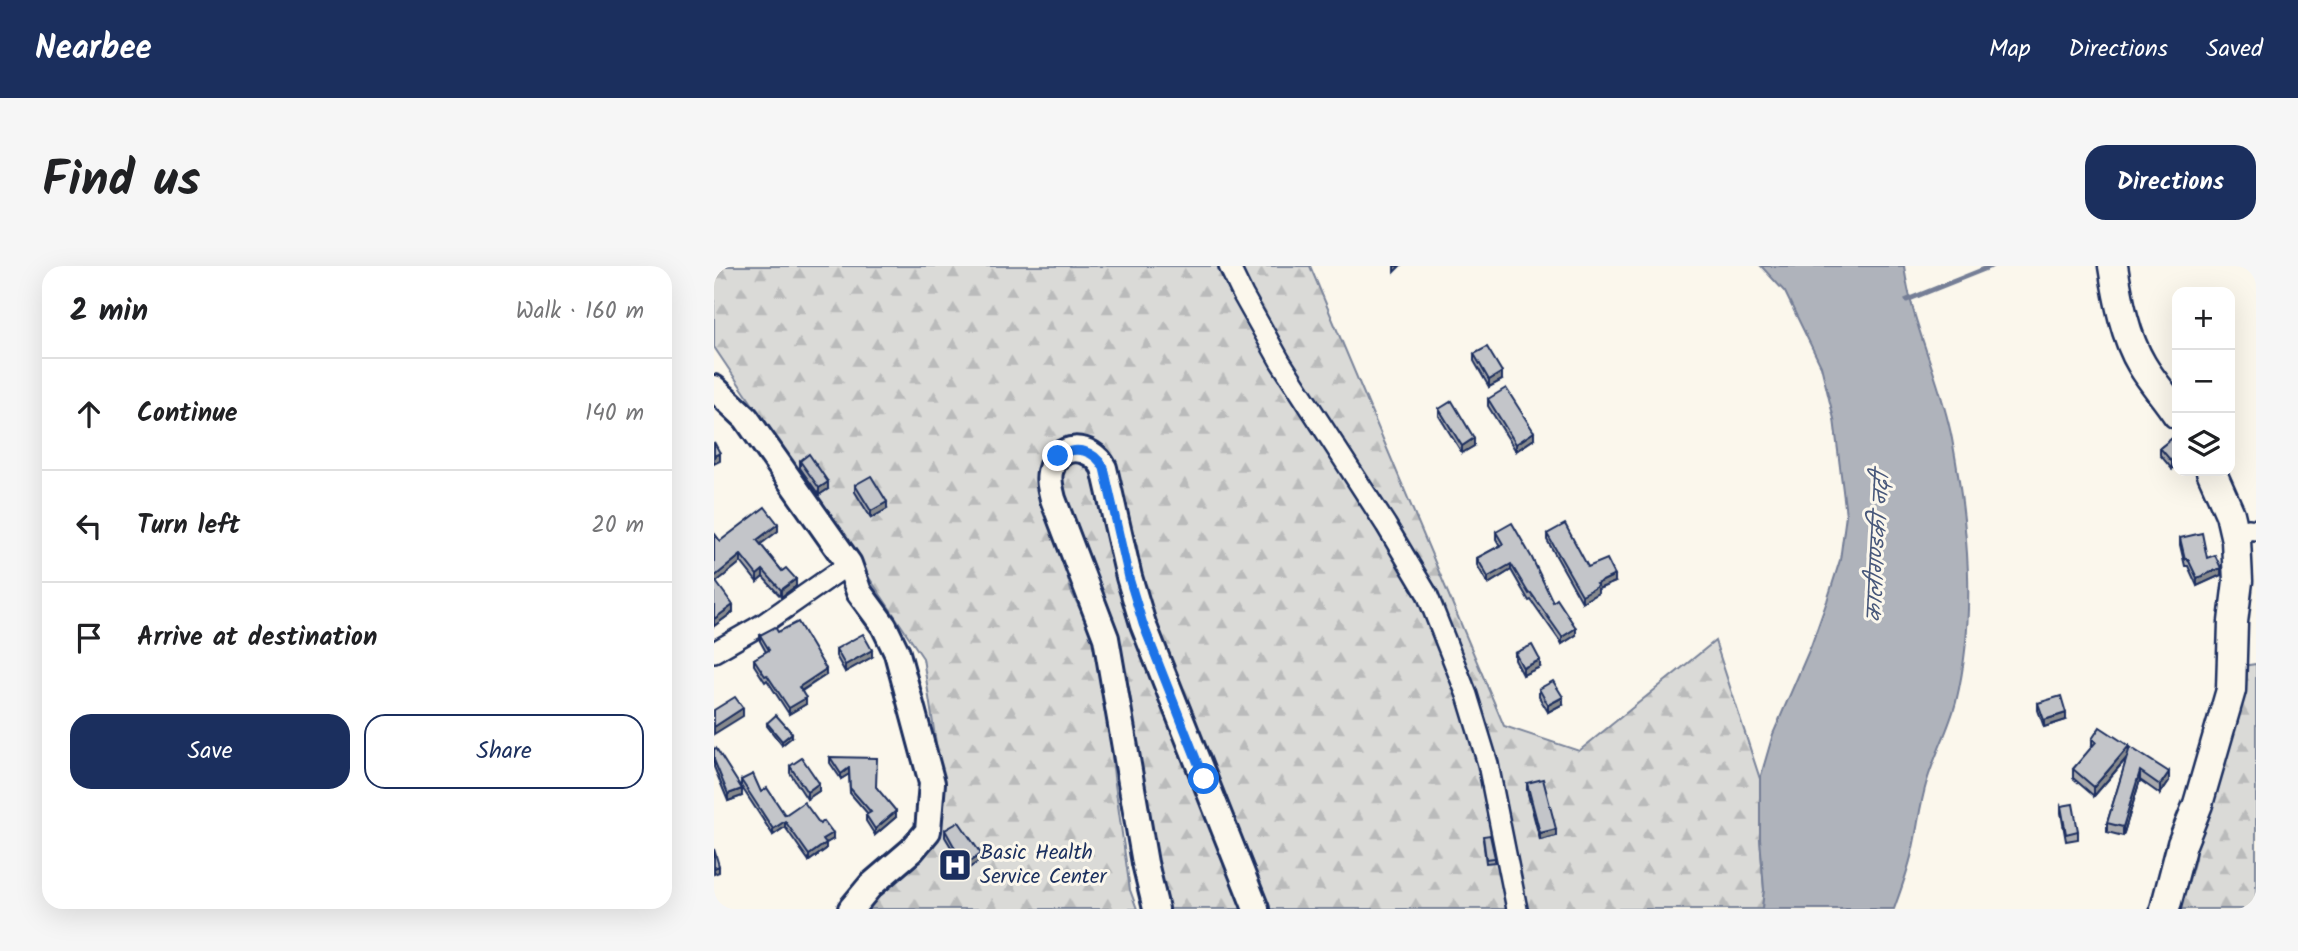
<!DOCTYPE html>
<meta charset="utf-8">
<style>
body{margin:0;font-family:Kalam,"Playpen Sans Deva",sans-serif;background:#f6f6f6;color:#202124}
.controls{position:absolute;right:21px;top:21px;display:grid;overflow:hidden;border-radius:14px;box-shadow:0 7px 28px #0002}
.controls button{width:63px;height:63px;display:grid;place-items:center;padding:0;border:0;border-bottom:2px solid #e0e0e0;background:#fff;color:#202124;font:35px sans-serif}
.stop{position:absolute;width:21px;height:21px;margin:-16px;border:5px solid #1a73e8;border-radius:50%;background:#fff}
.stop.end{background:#1a73e8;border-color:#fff;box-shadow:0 2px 7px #0008}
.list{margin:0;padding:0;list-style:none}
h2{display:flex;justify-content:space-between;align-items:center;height:91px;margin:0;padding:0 28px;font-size:30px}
h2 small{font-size:23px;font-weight:400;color:#757577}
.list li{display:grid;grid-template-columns:46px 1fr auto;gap:21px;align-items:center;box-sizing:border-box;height:112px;padding:0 28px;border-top:2px solid #e0e0e0}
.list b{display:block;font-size:26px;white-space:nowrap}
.list em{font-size:23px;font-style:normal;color:#757577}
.actions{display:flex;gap:14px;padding:21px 28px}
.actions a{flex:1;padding:16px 0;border:2px solid #1b2f5e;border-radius:21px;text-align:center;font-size:24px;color:#1b2f5e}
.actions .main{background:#1b2f5e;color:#fff}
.icon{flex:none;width:38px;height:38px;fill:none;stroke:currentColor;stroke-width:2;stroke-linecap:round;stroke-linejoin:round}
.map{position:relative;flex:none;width:1542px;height:643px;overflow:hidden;border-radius:21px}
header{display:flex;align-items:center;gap:42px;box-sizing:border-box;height:98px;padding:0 35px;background:#1b2f5e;color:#fff}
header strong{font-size:33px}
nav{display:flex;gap:38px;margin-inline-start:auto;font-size:24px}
.intro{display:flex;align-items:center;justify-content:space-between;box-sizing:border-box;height:168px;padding:0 42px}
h1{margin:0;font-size:49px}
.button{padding:18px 32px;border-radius:21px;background:#1b2f5e;color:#fff;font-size:24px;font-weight:700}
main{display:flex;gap:42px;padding:0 42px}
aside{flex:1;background:#fff;border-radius:21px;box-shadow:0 7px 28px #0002}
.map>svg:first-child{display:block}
.forest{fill:url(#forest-firs);stroke:#7a849a;stroke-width:2}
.water{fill:#afb3bb;stroke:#747e96;stroke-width:2}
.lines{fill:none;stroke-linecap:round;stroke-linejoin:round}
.stream{stroke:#747e96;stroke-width:5}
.minor-casing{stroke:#1b2f5e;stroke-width:24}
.major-casing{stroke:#1b2f5e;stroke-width:30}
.highway-casing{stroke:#1b2f5e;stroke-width:33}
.minor{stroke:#fbf7ec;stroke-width:19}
.major{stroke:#fbf7ec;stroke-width:24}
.highway{stroke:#fbf7ec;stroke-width:28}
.wall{fill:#a8a9ad;stroke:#1b2f5e;stroke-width:2}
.shaded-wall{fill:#888a8d;stroke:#1b2f5e;stroke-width:2}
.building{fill:#c3c5c9;stroke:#1b2f5e;stroke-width:2}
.route{stroke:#1a73e8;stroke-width:9}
.labels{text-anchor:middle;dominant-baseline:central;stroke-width:6;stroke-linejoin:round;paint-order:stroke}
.poi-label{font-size:21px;fill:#1b2f5e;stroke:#fbf7ec;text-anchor:start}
.water-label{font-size:23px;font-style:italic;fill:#47577a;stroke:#fbf7ec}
</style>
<header>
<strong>Nearbee</strong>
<nav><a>Map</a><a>Directions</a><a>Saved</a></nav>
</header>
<div class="intro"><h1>Find us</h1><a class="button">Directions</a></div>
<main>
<aside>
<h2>2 min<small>Walk · 160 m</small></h2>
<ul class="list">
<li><svg class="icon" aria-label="ahead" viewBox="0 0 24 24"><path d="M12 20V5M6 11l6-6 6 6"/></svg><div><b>Continue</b></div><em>140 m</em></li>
<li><svg class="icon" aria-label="left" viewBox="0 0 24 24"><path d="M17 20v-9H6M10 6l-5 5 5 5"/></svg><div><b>Turn left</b></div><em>20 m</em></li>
<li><svg class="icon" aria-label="arrive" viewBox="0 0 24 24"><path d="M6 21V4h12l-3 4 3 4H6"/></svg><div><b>Arrive at destination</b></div></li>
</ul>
<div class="actions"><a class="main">Save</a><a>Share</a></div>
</aside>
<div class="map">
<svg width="1542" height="643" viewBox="0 0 1542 643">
<defs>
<pattern id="forest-firs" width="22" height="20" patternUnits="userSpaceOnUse" patternTransform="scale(1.75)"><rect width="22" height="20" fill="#dadad7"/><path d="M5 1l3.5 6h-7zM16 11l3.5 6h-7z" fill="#babbbb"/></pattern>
</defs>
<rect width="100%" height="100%" fill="#fbf7ec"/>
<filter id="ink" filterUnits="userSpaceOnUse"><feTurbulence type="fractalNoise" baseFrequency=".0143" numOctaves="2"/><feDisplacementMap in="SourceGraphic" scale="14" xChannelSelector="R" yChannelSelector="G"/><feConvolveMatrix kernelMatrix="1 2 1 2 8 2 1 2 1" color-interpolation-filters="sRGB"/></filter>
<g filter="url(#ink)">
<!-- forest -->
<g class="forest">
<path d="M 0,0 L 596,0 L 790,460 L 865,485 L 1001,375 L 1046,513 L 1046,572 L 1050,624 L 1048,643 L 552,643 L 433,346 L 423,280 L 395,190 L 368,172 L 336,179 L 322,216 L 348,287 L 357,325 L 381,373 L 390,406 L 400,511 L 416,624 L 423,643 L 151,643 L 181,617 L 226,565 L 229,523 L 209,392 L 0,81 Z"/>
<path d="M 360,190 L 382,202 L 532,643 L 453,643 L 356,270 L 344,201 Z"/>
<path d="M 1542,398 L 1542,643 L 1463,643 L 1471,628 L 1481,593 L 1484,556 L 1529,400 Z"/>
</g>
<!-- water -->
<path class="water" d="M 1047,0 L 1190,0 C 1198,60 1227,114 1238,173 C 1254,260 1263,349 1242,436 C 1235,463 1221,488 1213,515 C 1206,537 1204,560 1199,582 C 1195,603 1187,623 1180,643 L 1048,643 L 1050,624 L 1046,572 L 1046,513 L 1059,468 L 1097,380 L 1113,335 L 1126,294 L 1132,249 L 1120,153 L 1107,100 L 1071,26 Z"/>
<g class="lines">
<!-- stream -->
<path class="stream" d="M 1193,34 L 1278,0"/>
<defs>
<g id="minor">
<path d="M 515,0 L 529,29 L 566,95 L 672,259 L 713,328 L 753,429 L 774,498 L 803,643"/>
<path d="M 1522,274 L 1534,263 L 1542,264"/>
<path d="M 0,386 L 49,358 L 135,298"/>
</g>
<g id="major">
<path d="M 0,122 L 32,152 L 135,298 L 145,326 L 170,360 L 183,387 L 218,517 L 214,565 L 198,584 L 156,620 L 137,643"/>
<path d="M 442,643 L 431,597 L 392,372 L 339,233 C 337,224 334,215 336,206 C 343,176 377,177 390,202 L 415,311 L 429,358 L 542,643"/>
</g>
<g id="highway">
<path d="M 1399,0 C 1404,32 1411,71 1428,99 C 1438,116 1452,131 1463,148"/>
<path d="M 1451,643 L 1468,578 L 1484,538 L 1517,424 L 1519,356 L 1524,315 L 1522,274 L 1516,248 L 1497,205"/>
</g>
</defs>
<!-- minor casing -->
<use href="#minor" class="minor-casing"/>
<!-- major casing -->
<use href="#major" class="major-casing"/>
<!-- highway casing -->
<use href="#highway" class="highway-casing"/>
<!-- minor -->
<use href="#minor" class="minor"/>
<!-- major -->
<use href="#major" class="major"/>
<!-- highway -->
<use href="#highway" class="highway"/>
</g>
<!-- wall -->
<g class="wall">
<path d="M 760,88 L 788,114 L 775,121 L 760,95 Z"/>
<path d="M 774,133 L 820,173 L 802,185 L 774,140 Z"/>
<path d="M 725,143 L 760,180 L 748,187 L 725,150 Z"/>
<path d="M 1462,169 L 1458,203 L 1446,189 L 1446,182 Z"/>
<path d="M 86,195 L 114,223 L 105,229 L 86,202 Z"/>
<path d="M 141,219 L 173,243 L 157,252 L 141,226 Z"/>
<path d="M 64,265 L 46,278 L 68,305 L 82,320 L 67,331 L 49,311 L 43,316 L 27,296 L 2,316 L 19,346 L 0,360 L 0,267 L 6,275 Z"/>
<path d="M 782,266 L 839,336 L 862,369 L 848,378 L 817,334 L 815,335 L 797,304 L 774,318 L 763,299 L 763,292 L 786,280 L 782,273 Z"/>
<path d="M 833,268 L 874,301 L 901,316 L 884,323 L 884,327 L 868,336 L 833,274 Z"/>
<path d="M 1466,272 L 1493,292 L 1507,309 L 1483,320 L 1474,300 L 1471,300 L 1466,279 Z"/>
<path d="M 64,366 L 112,409 L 88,425 L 92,438 L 75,448 L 53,414 L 51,416 L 40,399 L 40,393 L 52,386 L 46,375 L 46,369 Z"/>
<path d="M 122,383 L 158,391 L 131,406 L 122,390 Z"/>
<path d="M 801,387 L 826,401 L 809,409 L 801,394 Z"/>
<path d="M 825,423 L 849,438 L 834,446 L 825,431 Z"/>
<path d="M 1324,437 L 1352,454 L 1330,461 L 1324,444 Z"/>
<path d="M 53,457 L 78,471 L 68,479 L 53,460 Z"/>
<path d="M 1378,473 L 1415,484 L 1455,515 L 1446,528 L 1426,514 L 1409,570 L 1393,566 L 1393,557 L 1413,492 L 1380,530 L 1359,512 L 1359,503 L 1378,482 Z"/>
<path d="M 0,483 L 28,530 L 14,535 L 0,501 Z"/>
<path d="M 116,491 L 162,521 L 182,551 L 161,569 L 152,555 L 152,549 L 154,548 L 136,527 L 135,508 L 127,513 L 116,497 Z"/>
<path d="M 76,500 L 105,525 L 93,533 L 76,507 Z"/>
<path d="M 27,514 L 47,526 L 71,549 L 106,558 L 119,573 L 112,577 L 112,583 L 95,595 L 71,561 L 59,569 L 27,520 Z"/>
<path d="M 813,517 L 842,570 L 826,574 L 813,524 Z"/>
<path d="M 1347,540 L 1364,565 L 1364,573 L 1352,575 L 1347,547 Z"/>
<path d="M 231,564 L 267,594 L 240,612 L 230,599 L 230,592 L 240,586 L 231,571 Z"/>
<path d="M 769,573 L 781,592 L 781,596 L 772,597 Z"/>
</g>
<!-- shaded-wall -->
<g class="shaded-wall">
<path d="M 680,0 L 686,0 L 680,6 Z"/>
<path d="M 788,106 L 788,114 L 775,121 L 775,114 Z"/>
<path d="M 820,166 L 820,173 L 802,185 L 802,178 Z"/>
<path d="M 760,172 L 760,180 L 748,187 L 748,180 Z"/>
<path d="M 6,187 L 6,195 L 0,198 L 0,190 Z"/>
<path d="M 1463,191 L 1463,199 L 1458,203 L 1458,196 Z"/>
<path d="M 114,216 L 114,223 L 105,229 L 105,222 Z"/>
<path d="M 173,236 L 173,243 L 157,252 L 157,245 Z"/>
<path d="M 64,258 L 64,265 L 43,281 L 43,274 Z"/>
<path d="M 27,289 L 27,296 L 0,318 L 0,311 Z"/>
<path d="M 797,298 L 797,304 L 774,318 L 774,311 Z"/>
<path d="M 1507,302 L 1507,309 L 1483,320 L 1483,312 Z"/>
<path d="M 49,304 L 49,311 L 43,316 L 43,309 Z"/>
<path d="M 901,309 L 901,316 L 884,323 L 884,327 L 868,336 L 868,329 L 882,318 Z"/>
<path d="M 82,313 L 82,320 L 67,331 L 67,324 Z"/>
<path d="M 19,339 L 19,346 L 0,360 L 0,353 Z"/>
<path d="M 862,362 L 862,369 L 848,378 L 848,371 Z"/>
<path d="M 158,384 L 158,391 L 131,406 L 131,399 Z"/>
<path d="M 826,394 L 826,401 L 809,409 L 809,402 Z"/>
<path d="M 112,403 L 112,409 L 85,426 L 85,421 Z"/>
<path d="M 849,431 L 849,438 L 834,446 L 834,439 Z"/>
<path d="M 92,432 L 92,438 L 75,448 L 75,442 Z"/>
<path d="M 29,442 L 29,450 L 0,468 L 0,461 Z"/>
<path d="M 1352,447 L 1352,454 L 1330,461 L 1330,454 Z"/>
<path d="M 78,467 L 78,471 L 68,479 L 68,475 Z"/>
<path d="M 1415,480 L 1415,489 L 1380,530 L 1380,521 Z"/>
<path d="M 135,502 L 135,508 L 127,513 L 127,508 Z"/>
<path d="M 1426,505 L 1426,514 L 1409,570 L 1409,561 Z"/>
<path d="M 1455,506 L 1455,515 L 1446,528 L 1446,519 Z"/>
<path d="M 105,517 L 105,525 L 93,533 L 93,526 Z"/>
<path d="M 28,523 L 28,530 L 14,535 L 14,528 Z"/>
<path d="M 182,545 L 182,551 L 161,569 L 161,563 Z"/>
<path d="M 71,555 L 71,561 L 59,569 L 59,563 Z"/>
<path d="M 842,563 L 842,570 L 826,574 L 826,567 Z"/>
<path d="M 119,567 L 119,573 L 109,579 L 109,573 Z"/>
<path d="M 112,577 L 112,583 L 95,595 L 95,589 Z"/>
<path d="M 267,588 L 267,594 L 240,612 L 240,606 Z"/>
<path d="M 5,600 L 5,606 L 0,608 L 0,602 Z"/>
</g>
<!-- building -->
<g class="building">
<path d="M 773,81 L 788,106 L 775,114 L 760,88 Z"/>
<path d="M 792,122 L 820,166 L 802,178 L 774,133 Z"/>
<path d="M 738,135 L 760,172 L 748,180 L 725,143 Z"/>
<path d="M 1462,169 L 1463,171 L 1463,191 L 1458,196 L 1446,182 Z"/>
<path d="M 0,176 L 6,187 L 0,190 Z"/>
<path d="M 95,188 L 114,216 L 105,222 L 86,195 Z"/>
<path d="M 157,210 L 173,236 L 157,245 L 141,219 Z"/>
<path d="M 51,241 L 64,258 L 43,274 L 68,305 L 72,302 L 82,313 L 67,324 L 49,304 L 43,309 L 27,289 L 0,311 L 0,267 L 6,275 Z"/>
<path d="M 798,257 L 818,292 L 839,336 L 843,333 L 862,362 L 848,371 L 817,327 L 815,328 L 797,298 L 774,311 L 763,292 L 789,278 L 782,266 Z"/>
<path d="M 851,258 L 874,301 L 893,293 L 901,309 L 882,318 L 884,320 L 868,329 L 833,268 Z"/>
<path d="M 1488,267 L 1493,292 L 1501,289 L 1507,302 L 1483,312 L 1474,293 L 1471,293 L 1466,272 Z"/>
<path d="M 0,313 L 19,339 L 0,353 Z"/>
<path d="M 84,356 L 112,403 L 85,421 L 92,432 L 75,442 L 53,409 L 51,410 L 40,393 L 55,384 L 46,369 L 61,361 L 64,366 Z"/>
<path d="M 149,368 L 158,384 L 131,399 L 122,383 Z"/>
<path d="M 818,379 L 826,394 L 809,402 L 801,387 Z"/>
<path d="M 839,415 L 849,431 L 834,439 L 825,423 Z"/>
<path d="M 1347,430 L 1352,447 L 1330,454 L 1324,437 Z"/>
<path d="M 21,431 L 29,442 L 0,461 L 0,444 Z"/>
<path d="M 62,449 L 78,467 L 68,475 L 53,457 Z"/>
<path d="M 1386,461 L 1415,480 L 1380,521 L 1359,503 L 1382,476 L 1378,473 Z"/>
<path d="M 1416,481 L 1455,506 L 1446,519 L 1426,505 L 1409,561 L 1393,557 Z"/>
<path d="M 2,482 L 28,523 L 14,528 L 0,494 L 0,483 Z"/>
<path d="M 116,491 L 163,492 L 162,521 L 182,545 L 161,563 L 152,549 L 157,546 L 136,522 L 135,502 L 127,508 Z"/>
<path d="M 88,492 L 105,517 L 93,526 L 76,500 Z"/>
<path d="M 39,508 L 47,526 L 53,522 L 71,549 L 90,536 L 106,558 L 110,555 L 119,567 L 109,573 L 112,577 L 95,589 L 71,555 L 59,563 L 27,514 Z"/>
<path d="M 829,513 L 842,563 L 826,567 L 813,517 Z"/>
<path d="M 1359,538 L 1364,565 L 1352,568 L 1347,540 Z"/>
<path d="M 245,556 L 267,588 L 240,606 L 230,592 L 242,584 L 231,564 Z"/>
<path d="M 776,569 L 781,592 L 772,593 L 769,570 Z"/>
<path d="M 0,583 L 5,600 L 0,602 Z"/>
</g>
</g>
<g class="lines" filter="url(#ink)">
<!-- route -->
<path class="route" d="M 344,190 C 362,179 380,184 390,202 L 415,312 L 429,358 L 490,513"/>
</g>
<!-- icons -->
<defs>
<symbol id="hospital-square" viewBox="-11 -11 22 22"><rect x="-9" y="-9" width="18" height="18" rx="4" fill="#1b2f5e" stroke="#fbf7ec"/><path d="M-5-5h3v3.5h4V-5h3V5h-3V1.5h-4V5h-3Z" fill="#fff"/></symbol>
</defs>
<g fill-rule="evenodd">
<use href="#hospital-square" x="222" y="580" width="38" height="38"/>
</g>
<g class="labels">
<!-- poi labels -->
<g class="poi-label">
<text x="266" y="587">Basic Health<tspan x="266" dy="24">Service Center</tspan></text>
</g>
<!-- water labels -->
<g class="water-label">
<text transform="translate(1165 282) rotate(-87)">कालीगण्डकी नदी</text>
</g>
</g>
</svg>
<div class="controls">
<button>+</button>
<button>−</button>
<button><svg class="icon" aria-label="layers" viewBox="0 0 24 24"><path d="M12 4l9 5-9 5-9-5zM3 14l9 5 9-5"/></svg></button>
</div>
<div class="stop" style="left:490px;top:513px"></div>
<div class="stop end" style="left:344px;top:190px"></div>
</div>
</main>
